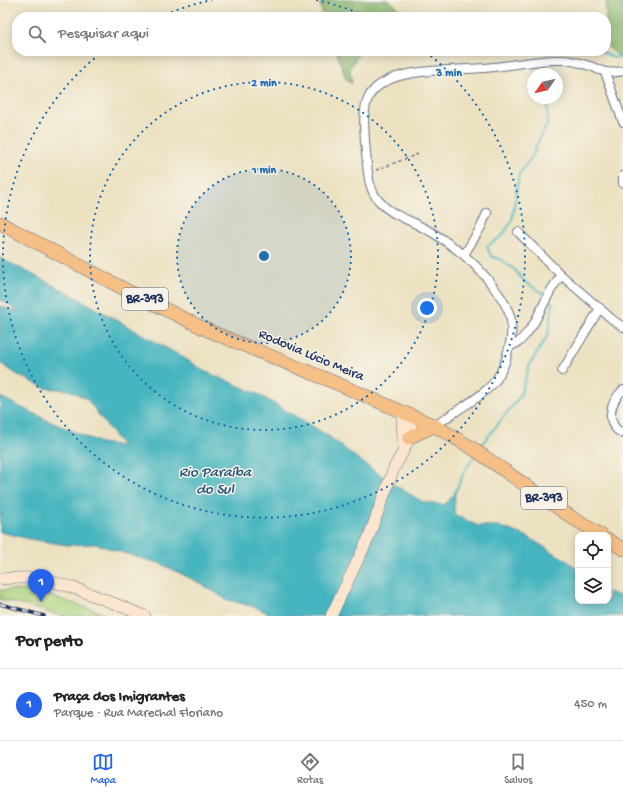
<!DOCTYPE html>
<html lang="pt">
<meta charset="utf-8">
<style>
body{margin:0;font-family:"Gochi Hand",sans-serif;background:#f2f2f2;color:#222}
.controls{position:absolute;right:12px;bottom:12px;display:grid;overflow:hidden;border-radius:8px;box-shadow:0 2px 10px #0003}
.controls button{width:36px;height:36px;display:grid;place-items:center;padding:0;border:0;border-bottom:1px solid #e0e0e0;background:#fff;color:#222;font:20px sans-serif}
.compass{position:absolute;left:527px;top:68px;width:36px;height:36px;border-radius:50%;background:#fff;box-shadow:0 2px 10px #0003;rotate:236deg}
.you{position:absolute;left:427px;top:308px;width:14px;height:14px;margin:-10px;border:3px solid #fff;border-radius:50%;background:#1a73e8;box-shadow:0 0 0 6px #1a73e833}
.badge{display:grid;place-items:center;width:26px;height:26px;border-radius:50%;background:#2563eb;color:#fff;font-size:13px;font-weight:700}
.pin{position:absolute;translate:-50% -33px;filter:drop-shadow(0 1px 2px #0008)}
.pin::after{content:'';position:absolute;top:21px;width:14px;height:12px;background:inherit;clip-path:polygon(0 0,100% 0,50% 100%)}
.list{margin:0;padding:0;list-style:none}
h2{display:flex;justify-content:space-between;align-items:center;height:52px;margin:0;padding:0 16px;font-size:17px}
h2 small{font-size:13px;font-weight:400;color:#767676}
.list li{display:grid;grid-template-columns:26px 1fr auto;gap:12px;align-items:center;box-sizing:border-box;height:72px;padding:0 16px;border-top:1px solid #e0e0e0}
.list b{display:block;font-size:15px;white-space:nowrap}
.list p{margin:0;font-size:13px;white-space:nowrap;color:#767676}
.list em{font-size:13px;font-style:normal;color:#767676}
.icon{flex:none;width:22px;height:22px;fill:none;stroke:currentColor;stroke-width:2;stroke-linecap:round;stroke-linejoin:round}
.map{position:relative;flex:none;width:623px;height:616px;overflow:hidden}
.search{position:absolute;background:#fff;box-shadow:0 2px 10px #0003;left:12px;right:12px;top:12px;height:44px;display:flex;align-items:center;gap:10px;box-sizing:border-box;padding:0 14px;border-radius:16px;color:#767676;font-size:15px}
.sheet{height:124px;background:#fff}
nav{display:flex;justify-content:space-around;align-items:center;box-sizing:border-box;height:56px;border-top:1px solid #e0e0e0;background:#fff;font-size:11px;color:#767676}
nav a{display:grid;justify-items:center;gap:2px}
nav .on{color:#2563eb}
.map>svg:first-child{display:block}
.green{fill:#add57f;stroke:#64826e}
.forest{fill:#8ab66e;stroke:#527266}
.water{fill:#46b5bf;stroke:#30728e}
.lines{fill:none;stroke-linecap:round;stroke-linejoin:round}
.stream{stroke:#46b5bf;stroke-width:2}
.minor-casing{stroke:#646e81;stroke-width:10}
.secondary-casing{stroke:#646e81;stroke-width:12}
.trunk-casing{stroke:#646e81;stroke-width:14}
.path{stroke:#646e81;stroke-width:1.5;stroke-dasharray:3 3;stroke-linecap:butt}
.minor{stroke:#fff;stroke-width:8}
.secondary{stroke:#fbe5cf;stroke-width:11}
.trunk{stroke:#f5bf86;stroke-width:13}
.rail-casing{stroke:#1b2f5e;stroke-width:3.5}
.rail{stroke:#f7f3e8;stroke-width:2;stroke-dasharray:6;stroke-linecap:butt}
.ring{fill:none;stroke:#1f6fb2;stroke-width:2;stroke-dasharray:2 4}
.labels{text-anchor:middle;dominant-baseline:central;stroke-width:3;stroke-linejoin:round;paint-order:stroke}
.shield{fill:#f7f3e8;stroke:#5d6a87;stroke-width:1}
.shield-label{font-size:13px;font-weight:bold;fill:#1b2f5e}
.street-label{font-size:14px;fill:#1b2f5e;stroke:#f7f3e8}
.water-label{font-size:15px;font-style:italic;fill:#28577b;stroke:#f7f3e8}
.centre{fill:#1f6fb2;stroke:#f7f3e8;stroke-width:2}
.ring-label{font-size:12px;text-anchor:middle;font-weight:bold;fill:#1f6fb2;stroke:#f7f3e8;stroke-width:3;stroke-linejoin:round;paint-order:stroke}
</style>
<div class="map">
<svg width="623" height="616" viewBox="0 0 623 616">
<rect width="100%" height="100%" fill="#f7f3e8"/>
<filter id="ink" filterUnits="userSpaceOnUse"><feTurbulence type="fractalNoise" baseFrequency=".025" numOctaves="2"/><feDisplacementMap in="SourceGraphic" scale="8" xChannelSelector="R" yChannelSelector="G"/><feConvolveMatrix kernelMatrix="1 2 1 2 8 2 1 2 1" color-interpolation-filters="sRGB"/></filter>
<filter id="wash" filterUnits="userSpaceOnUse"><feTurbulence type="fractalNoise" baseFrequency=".012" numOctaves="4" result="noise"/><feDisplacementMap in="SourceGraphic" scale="16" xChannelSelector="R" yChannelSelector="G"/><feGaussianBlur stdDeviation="0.9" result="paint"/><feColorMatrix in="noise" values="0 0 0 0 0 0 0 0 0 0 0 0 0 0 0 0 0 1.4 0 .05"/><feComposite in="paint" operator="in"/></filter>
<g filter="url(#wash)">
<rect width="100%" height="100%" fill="#ece2c2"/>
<!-- green -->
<path class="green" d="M 0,590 L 32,590 L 97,611 L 109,616 L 62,616 L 0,599 Z"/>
<!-- forest -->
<g class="forest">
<path d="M 319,0 L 389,0 L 398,8 L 404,17 L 323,17 Z"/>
<path d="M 606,0 L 623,0 L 623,62 L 606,45 Z"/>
<path d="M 336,51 L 360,51 L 350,69 L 352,84 L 346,79 Z"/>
</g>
<!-- water -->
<path class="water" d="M 0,258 L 67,292 L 184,358 L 206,372 L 258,394 L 327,435 L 362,462 L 396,486 L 423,502 L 444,505 L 455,494 L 454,514 L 478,526 L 498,526 L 526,536 L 566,560 L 578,569 L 578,601 L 608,601 L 608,592 L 623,597 L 623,616 L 274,616 L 255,607 L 225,599 L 202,584 L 159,563 L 127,554 L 96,544 L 67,545 L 30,539 L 0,532 L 0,397 L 53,423 L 101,443 L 122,446 L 87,399 L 69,390 L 45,388 L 18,375 L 0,363 L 0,306 L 21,313 L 0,299 Z"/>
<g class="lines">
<!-- stream -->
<g class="stream">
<path d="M 600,51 L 614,58 L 623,56"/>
<path d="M 546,57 L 548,51"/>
<path d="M 543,74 L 545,64"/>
<path d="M 545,296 L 541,292 L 525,282 L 514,269 L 501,260 L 491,256 L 487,246 L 502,236 L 512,221 L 519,174 L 533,155 L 539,139 L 547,125 L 548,98"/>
<path d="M 479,448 L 520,396 L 530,364 L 548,335 L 553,304 L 548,299"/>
<path d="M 454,495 L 464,472 L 475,455"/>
</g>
</g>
</g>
<g filter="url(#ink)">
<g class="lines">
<defs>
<g id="minor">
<path d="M 605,72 L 623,122"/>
<path d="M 623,176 L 623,183"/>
<path d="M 518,232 L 561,275"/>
<path d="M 464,255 L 481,227 L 487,213"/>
<path d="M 509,347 L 519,342 L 527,333 L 534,323 L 551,290 L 561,275 L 613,320 L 623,327"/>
<path d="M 562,371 L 600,308"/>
<path d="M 623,390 C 610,402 604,424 623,434"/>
<path d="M 435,426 C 441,422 446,418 452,414 C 467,404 484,395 496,380 C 502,371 506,362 508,351 C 511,342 512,330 511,320 C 509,309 502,298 495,289 C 481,269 466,255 445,241 C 437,235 428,230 418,225 C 405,218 390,214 380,202 C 367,189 368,170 366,153 C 365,137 362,117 367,101 C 377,73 423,71 447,70 C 463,69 478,69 493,67 C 516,65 539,59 562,60 C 573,60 583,64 593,67 C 597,69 601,71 606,72 C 611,73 618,72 623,71"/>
</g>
<g id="secondary">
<path d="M 402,412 L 403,443"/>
<path d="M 0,579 C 11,578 23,577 34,578 C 70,583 111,603 145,616"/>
<path d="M 331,616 L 368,539 L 394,468 L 404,450 L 409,438 L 413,417"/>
</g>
<g id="trunk">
<path d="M 0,223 L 124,289 L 207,330 L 338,384 L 435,426 L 472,448 L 574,519 L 601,535"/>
<path d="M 409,438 L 421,432 L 435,426"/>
<path d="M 608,540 L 623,549"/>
</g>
</defs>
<!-- minor casing -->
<use href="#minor" class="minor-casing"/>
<!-- secondary casing -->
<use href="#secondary" class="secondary-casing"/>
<!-- trunk casing -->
<use href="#trunk" class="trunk-casing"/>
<!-- path -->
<path class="path" d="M 376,170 L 418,154"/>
<!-- minor -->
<use href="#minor" class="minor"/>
<!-- secondary -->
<use href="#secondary" class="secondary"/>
<!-- trunk -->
<use href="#trunk" class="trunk"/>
<defs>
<path id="rail" d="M 0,604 L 44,616"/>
</defs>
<!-- rail casing -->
<use href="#rail" class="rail-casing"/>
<!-- rail -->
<use href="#rail" class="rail"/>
</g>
</g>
<!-- distance rings -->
<circle cx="264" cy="256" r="87" fill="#1f6fb2" fill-opacity=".12"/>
<g class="ring">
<circle cx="264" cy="256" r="87"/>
<circle cx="264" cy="256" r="174"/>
<path d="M160 17A261 261 0 0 1 212 0M316 0A261 261 0 0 1 368 17M426 52A261 261 0 1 1 102 52"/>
</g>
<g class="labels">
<!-- shield labels -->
<g class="shield">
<rect x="122" y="288" width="46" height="22" rx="3"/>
<rect x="521" y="487" width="46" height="22" rx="3"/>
</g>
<g class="shield-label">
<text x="145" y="299">BR-393</text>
<text x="544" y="498">BR-393</text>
</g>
<!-- street labels -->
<g class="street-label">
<text transform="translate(311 356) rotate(23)">Rodovia Lúcio Meira</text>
</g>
<!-- water labels -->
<g class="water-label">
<text x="215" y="473">Rio Paraíba<tspan x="215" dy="17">do Sul</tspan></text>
</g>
</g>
<circle cx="264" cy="256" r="6" class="centre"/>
<g class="ring-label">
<text x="449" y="76">3 min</text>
<text x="264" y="86">2 min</text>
<text x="264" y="173">1 min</text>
</g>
</svg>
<div class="controls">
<button><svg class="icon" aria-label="locate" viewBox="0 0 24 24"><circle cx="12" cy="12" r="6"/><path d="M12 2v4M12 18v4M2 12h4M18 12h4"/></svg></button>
<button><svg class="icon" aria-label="layers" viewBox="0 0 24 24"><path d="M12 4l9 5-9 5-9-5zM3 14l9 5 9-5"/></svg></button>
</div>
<svg class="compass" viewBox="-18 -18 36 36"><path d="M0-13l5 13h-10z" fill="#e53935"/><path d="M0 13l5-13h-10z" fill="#767676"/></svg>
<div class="you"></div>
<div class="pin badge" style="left:41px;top:602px">1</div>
<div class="search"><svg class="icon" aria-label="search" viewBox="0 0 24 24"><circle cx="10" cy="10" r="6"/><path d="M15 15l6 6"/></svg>Pesquisar aqui</div>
</div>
<section class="sheet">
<h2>Por perto<small></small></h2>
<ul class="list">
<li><span class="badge">1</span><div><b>Praça dos Imigrantes</b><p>Parque · Rua Marechal Floriano</p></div><em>450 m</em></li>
</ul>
</section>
<nav>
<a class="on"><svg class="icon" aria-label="map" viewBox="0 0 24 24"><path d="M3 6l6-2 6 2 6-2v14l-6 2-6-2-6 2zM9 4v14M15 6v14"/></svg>Mapa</a>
<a><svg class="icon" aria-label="directions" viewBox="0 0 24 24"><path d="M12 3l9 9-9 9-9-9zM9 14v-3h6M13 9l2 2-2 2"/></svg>Rotas</a>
<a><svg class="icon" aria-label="saved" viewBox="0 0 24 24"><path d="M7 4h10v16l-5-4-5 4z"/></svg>Salvos</a>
</nav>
